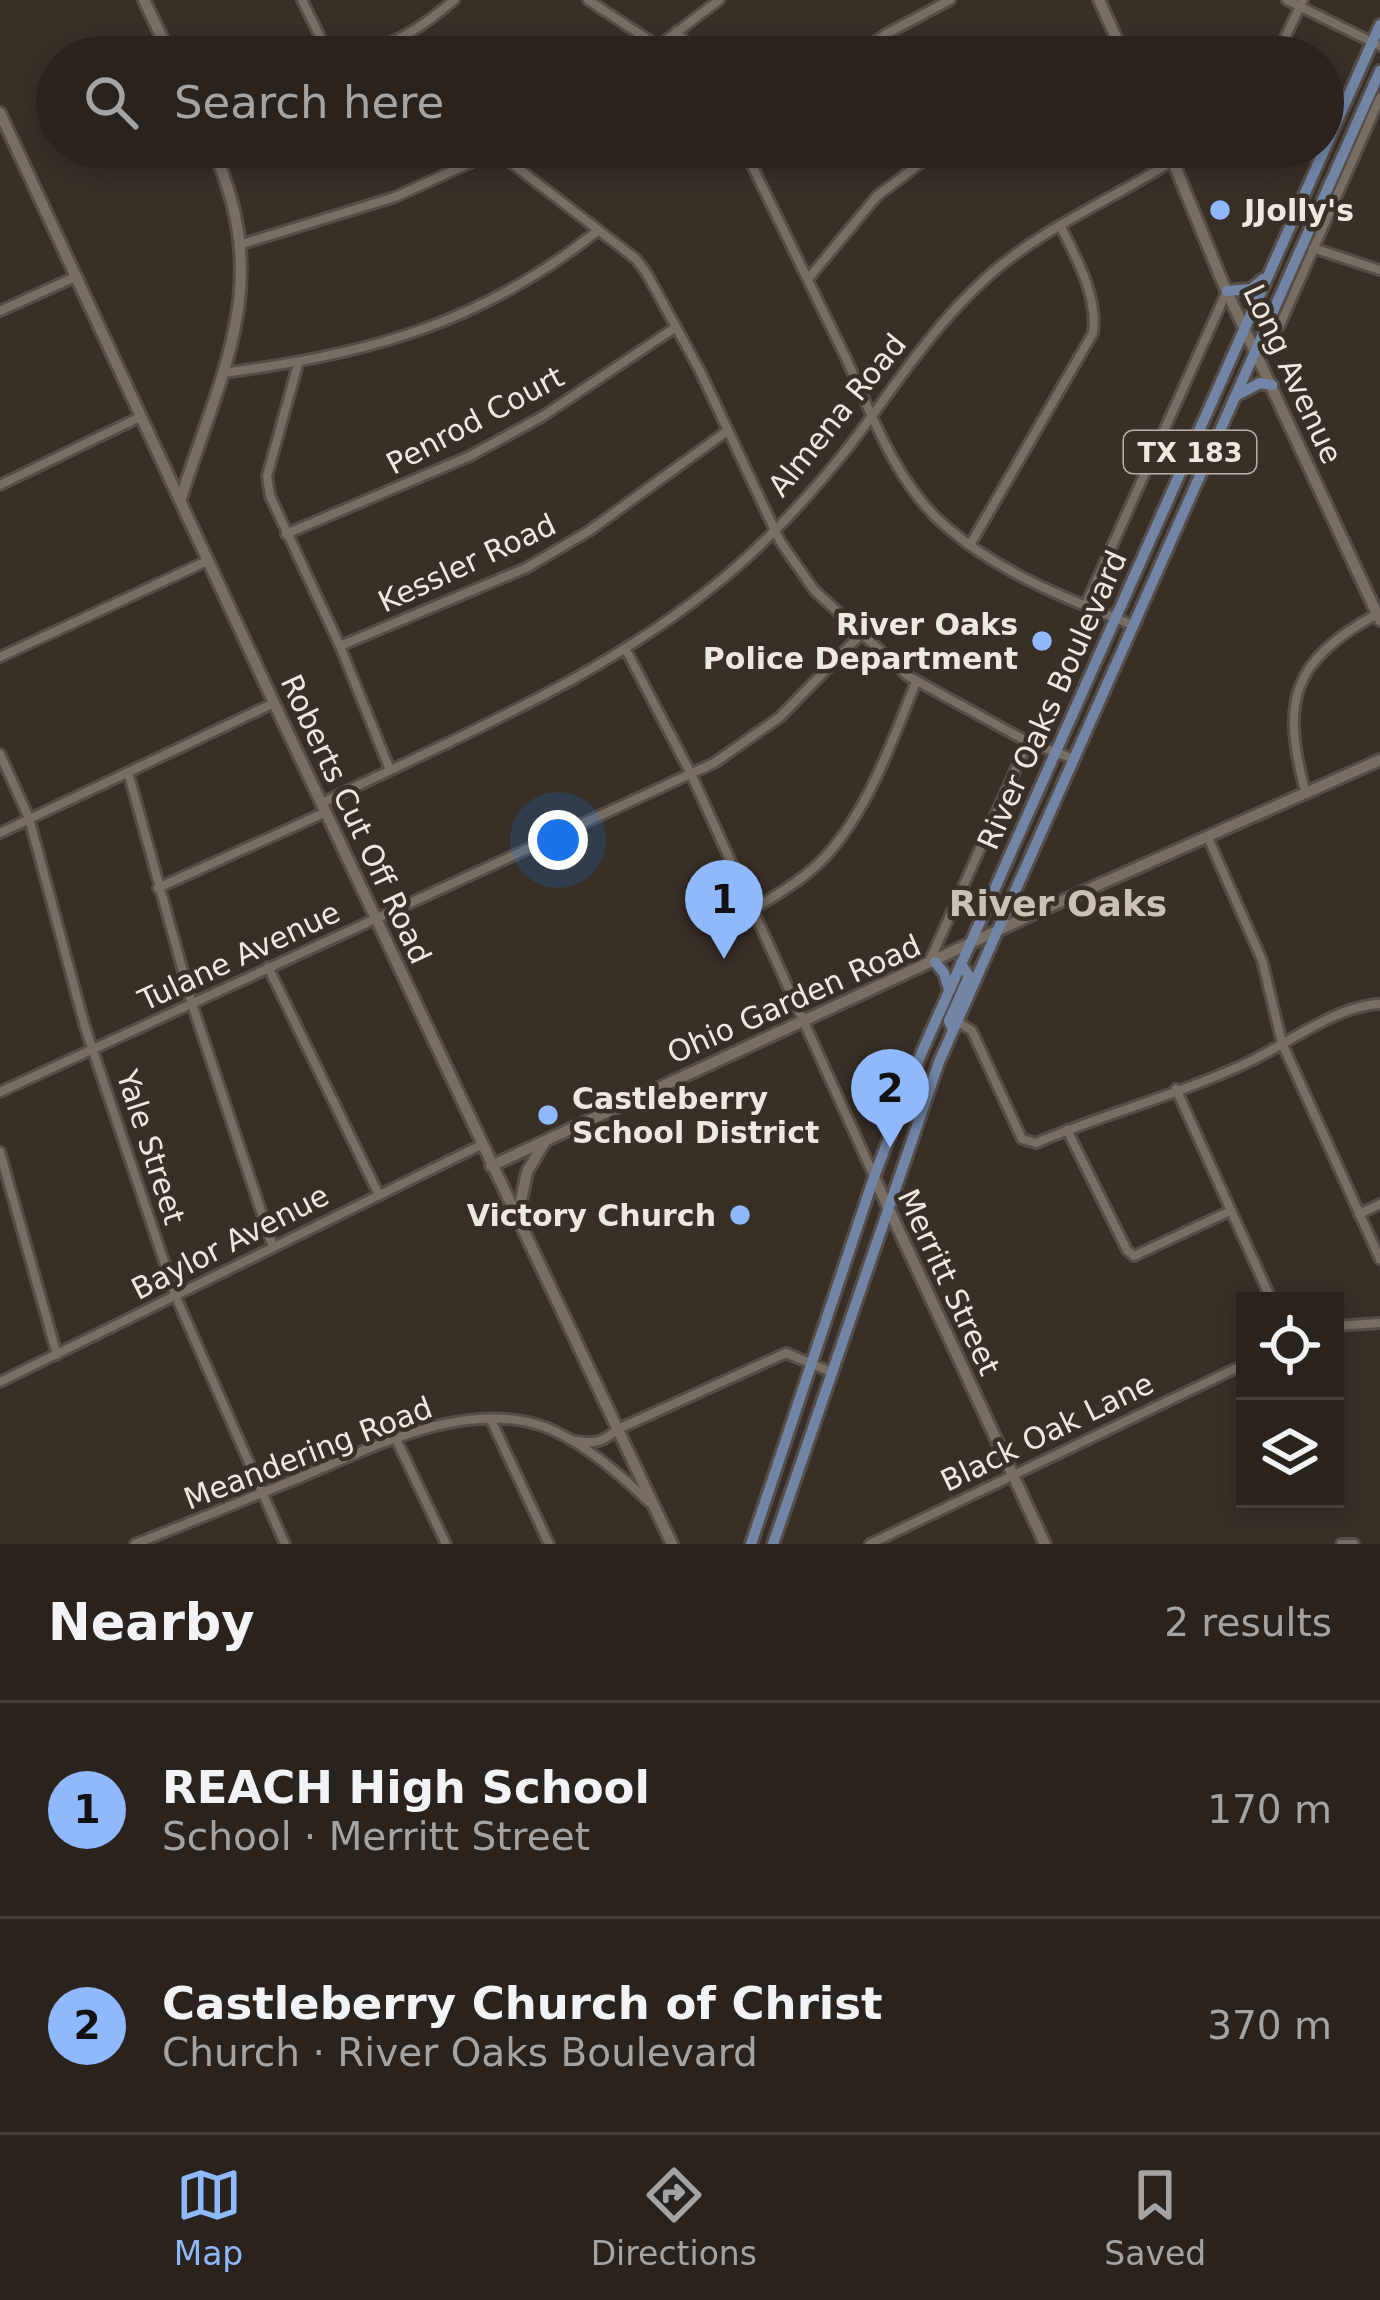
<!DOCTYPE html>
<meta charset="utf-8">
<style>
body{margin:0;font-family:"DejaVu Sans",sans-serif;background:#322b26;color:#f1f3f6}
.controls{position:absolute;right:36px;bottom:36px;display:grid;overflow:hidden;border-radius:0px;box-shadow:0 6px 18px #0003}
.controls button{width:108px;height:108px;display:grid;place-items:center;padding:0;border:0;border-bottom:3px solid #46403b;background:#2a231d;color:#f1f3f6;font:60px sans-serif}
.you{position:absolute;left:558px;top:840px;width:42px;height:42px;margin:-30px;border:9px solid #fff;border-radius:50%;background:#1a73e8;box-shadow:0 0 0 18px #1a73e833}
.badge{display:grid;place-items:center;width:78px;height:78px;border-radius:50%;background:#8fb8fd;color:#111;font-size:39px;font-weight:700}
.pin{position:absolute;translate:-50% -99px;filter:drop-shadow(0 3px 6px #0008)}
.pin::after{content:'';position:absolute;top:63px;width:42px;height:36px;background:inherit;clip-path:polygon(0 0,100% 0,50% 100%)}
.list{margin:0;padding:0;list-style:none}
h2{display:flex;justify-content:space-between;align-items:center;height:156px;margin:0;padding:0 48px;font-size:51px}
h2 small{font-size:39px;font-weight:400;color:#a5a4a4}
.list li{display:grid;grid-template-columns:78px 1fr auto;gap:36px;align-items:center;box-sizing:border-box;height:216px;padding:0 48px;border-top:3px solid #46403b}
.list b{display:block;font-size:45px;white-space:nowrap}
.list p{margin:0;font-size:39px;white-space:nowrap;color:#a5a4a4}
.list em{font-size:39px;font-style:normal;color:#a5a4a4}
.icon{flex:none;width:66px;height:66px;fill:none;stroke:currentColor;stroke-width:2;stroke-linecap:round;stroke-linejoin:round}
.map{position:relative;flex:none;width:1380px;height:1544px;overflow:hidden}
.search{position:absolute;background:#2a231d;box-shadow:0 6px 18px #0003;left:36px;right:36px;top:36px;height:132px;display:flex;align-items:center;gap:30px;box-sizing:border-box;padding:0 42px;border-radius:66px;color:#a5a4a4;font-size:45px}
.sheet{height:588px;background:#2a231d}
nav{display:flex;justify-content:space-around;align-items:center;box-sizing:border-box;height:168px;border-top:3px solid #46403b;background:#2a231d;font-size:33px;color:#a5a4a4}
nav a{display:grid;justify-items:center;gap:6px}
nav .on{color:#8fb8fd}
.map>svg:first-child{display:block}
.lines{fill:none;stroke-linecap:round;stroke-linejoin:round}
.street-casing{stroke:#554d47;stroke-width:14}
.secondary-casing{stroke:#554d47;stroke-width:16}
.primary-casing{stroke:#554d47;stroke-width:16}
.street{stroke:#786e64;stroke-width:8}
.secondary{stroke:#786e64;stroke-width:10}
.primary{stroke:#7285a6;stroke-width:10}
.poi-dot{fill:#8fb8fd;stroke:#382f27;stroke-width:4.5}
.labels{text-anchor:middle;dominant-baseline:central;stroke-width:9;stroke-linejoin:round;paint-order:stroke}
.shield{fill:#382f27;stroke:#b7b0ab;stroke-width:3}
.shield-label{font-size:27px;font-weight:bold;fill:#eee8e3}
.poi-label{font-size:30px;font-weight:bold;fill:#eee8e3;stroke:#382f27;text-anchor:start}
.street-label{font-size:30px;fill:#eee8e3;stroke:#382f27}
.quarter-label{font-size:36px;font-weight:bold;fill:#ccc1b6;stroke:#382f27}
</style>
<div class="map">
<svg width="1380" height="1544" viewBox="0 0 1380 1544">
<rect width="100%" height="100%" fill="#382f27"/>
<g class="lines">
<defs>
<g id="street">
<path d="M 302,0 L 330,57"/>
<path d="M 588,0 L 658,46"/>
<path d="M 1287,0 L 1380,46"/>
<path d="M 677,31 L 696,57"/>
<path d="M 350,57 C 395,44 419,30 454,0"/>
<path d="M 644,57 L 719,0"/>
<path d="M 853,57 L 886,34 L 950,0"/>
<path d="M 1276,57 L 1303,0"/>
<path d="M 743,147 C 777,216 811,285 844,354 C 870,410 894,479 940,521 C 993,570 1066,599 1133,625"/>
<path d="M 497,152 L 636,259 L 647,274 L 700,371 L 780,541 L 814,590 L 908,676 L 1028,742 L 1074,759"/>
<path d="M 242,244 L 395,197 L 505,147"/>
<path d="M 1313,248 L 1380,270"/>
<path d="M 808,279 L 877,196 L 942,147"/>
<path d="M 0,311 L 75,277"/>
<path d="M 1264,335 L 1272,334 L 1280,325 L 1380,98"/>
<path d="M 298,364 L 267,476 L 270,496 L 340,646 L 390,770"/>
<path d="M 222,373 C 366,355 480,324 596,232"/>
<path d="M 0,485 L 140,417"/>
<path d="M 286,534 L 470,456 L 543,416 L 676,327"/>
<path d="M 970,545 L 1093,333 C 1098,295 1076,258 1060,225"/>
<path d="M 1086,604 L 1226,293"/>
<path d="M 340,646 L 526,568 L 589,531 L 727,431"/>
<path d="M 626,650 L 691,774 L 874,1176"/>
<path d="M 0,657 L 209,560"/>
<path d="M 0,754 L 29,818 L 85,1027 L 176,1297 L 285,1544"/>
<path d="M 128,772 L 192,1004 L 273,1247"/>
<path d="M 1306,794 C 1281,702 1290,662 1377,614"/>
<path d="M 322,803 C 461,735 607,676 727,575 C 771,538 811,494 847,449 C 892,391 930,329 985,279 C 1046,223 1126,195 1193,147"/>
<path d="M 0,833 L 274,703"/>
<path d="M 1208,838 L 1262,960 L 1282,1043 L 1380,1259"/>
<path d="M 158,888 L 326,812"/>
<path d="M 752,910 C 778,894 806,878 827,855 C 870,806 892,741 916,682"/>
<path d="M 930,960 L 1028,742"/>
<path d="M 268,967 L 379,1195"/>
<path d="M 957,1021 L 972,1031 L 1022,1139 L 1036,1143 C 1107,1113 1184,1093 1253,1060 C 1289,1042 1339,1005 1380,1004"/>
<path d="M 1176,1089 L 1272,1301"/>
<path d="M 0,1092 L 714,763 L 780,717 L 860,635"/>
<path d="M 1067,1130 L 1127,1250 L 1134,1256 L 1230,1211"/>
<path d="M 0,1152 L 57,1355"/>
<path d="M 1359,1214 L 1380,1204"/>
<path d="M 1335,1326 L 1380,1323"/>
<path d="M 0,1382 L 481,1145"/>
<path d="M 491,1420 L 549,1544"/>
<path d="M 396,1439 L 446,1544"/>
<path d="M 571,1440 C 590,1444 602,1444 616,1430 L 786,1353 L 831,1372"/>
<path d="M 135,1544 C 186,1524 237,1503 289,1482 C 364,1452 462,1397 545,1427 C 582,1441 621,1475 649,1502"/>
<path d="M 870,1544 L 1245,1364"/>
<path d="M 1341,1544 L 1354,1544"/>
</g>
<g id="secondary">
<path d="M 144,0 L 171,57"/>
<path d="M 1099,0 L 1125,57"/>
<path d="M 0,113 L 274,703 L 672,1544"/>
<path d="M 1167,147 L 1223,283 L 1380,620"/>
<path d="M 181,498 C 223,366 274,283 212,147"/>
<path d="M 491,1166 L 1044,909 L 1380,760"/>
<path d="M 874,1177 L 1045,1544"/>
<path d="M 518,1215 L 527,1172 L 544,1143"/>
</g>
<g id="primary">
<path d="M 1227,291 L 1251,289 L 1263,279"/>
<path d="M 1237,395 L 1260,383 L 1272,385"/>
<path d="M 935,962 L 944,973 L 949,990"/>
<path d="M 953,1029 L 949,1021 L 969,976 L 961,964"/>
<path d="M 751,1544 L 874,1177 L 921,1054 L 1380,25"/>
<path d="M 773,1544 L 939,1062 L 1380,71"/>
</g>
</defs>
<!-- street casing -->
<use href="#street" class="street-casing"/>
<!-- secondary casing -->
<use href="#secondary" class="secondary-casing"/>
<!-- primary casing -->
<use href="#primary" class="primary-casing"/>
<!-- street -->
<use href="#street" class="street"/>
<!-- secondary -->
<use href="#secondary" class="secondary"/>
<!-- primary -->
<use href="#primary" class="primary"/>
</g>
<!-- markers -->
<g class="poi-dot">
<circle cx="1220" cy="210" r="12"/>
<circle cx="1042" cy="641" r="12"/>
<circle cx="548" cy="1115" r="12"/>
<circle cx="740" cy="1215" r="12"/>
</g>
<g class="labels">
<!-- shield labels -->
<rect class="shield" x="1124" y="431" width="132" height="42" rx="9"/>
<g class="shield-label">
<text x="1190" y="452">TX 183</text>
</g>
<!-- poi labels -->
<g class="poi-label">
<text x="1244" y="210">JJolly's</text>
<text x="1018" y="624" text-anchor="end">River Oaks<tspan x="1018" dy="34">Police Department</tspan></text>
<text x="572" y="1098">Castleberry<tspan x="572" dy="34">School District</tspan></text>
<text x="716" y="1215" text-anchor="end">Victory Church</text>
</g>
<!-- street labels -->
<g class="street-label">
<text transform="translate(1293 374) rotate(65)">Long Avenue</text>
<text transform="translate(837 415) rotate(-51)">Almena Road</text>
<text transform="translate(475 420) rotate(-28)">Penrod Court</text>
<text transform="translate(467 563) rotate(-25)">Kessler Road</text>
<text transform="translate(1052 700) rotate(-66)">River Oaks Boulevard</text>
<text transform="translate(356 819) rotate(65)">Roberts Cut Off Road</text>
<text transform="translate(239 956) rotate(-25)">Tulane Avenue</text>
<text transform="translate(794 999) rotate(-24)">Ohio Garden Road</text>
<text transform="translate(151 1147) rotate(72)">Yale Street</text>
<text transform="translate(230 1242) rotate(-27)">Baylor Avenue</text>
<text transform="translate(949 1282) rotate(65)">Merritt Street</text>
<text transform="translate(1047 1432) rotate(-26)">Black Oak Lane</text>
<text transform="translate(308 1453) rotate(-21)">Meandering Road</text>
</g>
<!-- quarter labels -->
<g class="quarter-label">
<text x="1058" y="903">River Oaks</text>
</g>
</g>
</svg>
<div class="controls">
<button><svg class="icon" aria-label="locate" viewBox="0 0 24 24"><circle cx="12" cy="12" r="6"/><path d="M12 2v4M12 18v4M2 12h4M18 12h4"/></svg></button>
<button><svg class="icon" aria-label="layers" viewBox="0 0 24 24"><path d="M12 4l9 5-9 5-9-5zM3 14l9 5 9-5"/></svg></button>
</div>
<div class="you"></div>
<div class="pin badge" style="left:724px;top:959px">1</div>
<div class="pin badge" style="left:890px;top:1148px">2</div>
<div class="search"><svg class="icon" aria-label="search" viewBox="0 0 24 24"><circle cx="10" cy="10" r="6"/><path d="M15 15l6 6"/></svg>Search here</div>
</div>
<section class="sheet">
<h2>Nearby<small>2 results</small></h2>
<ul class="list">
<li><span class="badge">1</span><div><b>REACH High School</b><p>School · Merritt Street</p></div><em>170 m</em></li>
<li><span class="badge">2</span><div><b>Castleberry Church of Christ</b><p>Church · River Oaks Boulevard</p></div><em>370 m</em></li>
</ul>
</section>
<nav>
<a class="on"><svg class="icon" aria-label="map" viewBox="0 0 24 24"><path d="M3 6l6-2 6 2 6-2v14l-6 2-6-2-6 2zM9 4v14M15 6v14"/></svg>Map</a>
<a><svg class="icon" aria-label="directions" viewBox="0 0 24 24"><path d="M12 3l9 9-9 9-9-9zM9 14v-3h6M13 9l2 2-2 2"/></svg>Directions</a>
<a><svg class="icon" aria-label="saved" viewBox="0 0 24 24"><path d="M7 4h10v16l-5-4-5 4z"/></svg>Saved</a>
</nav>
